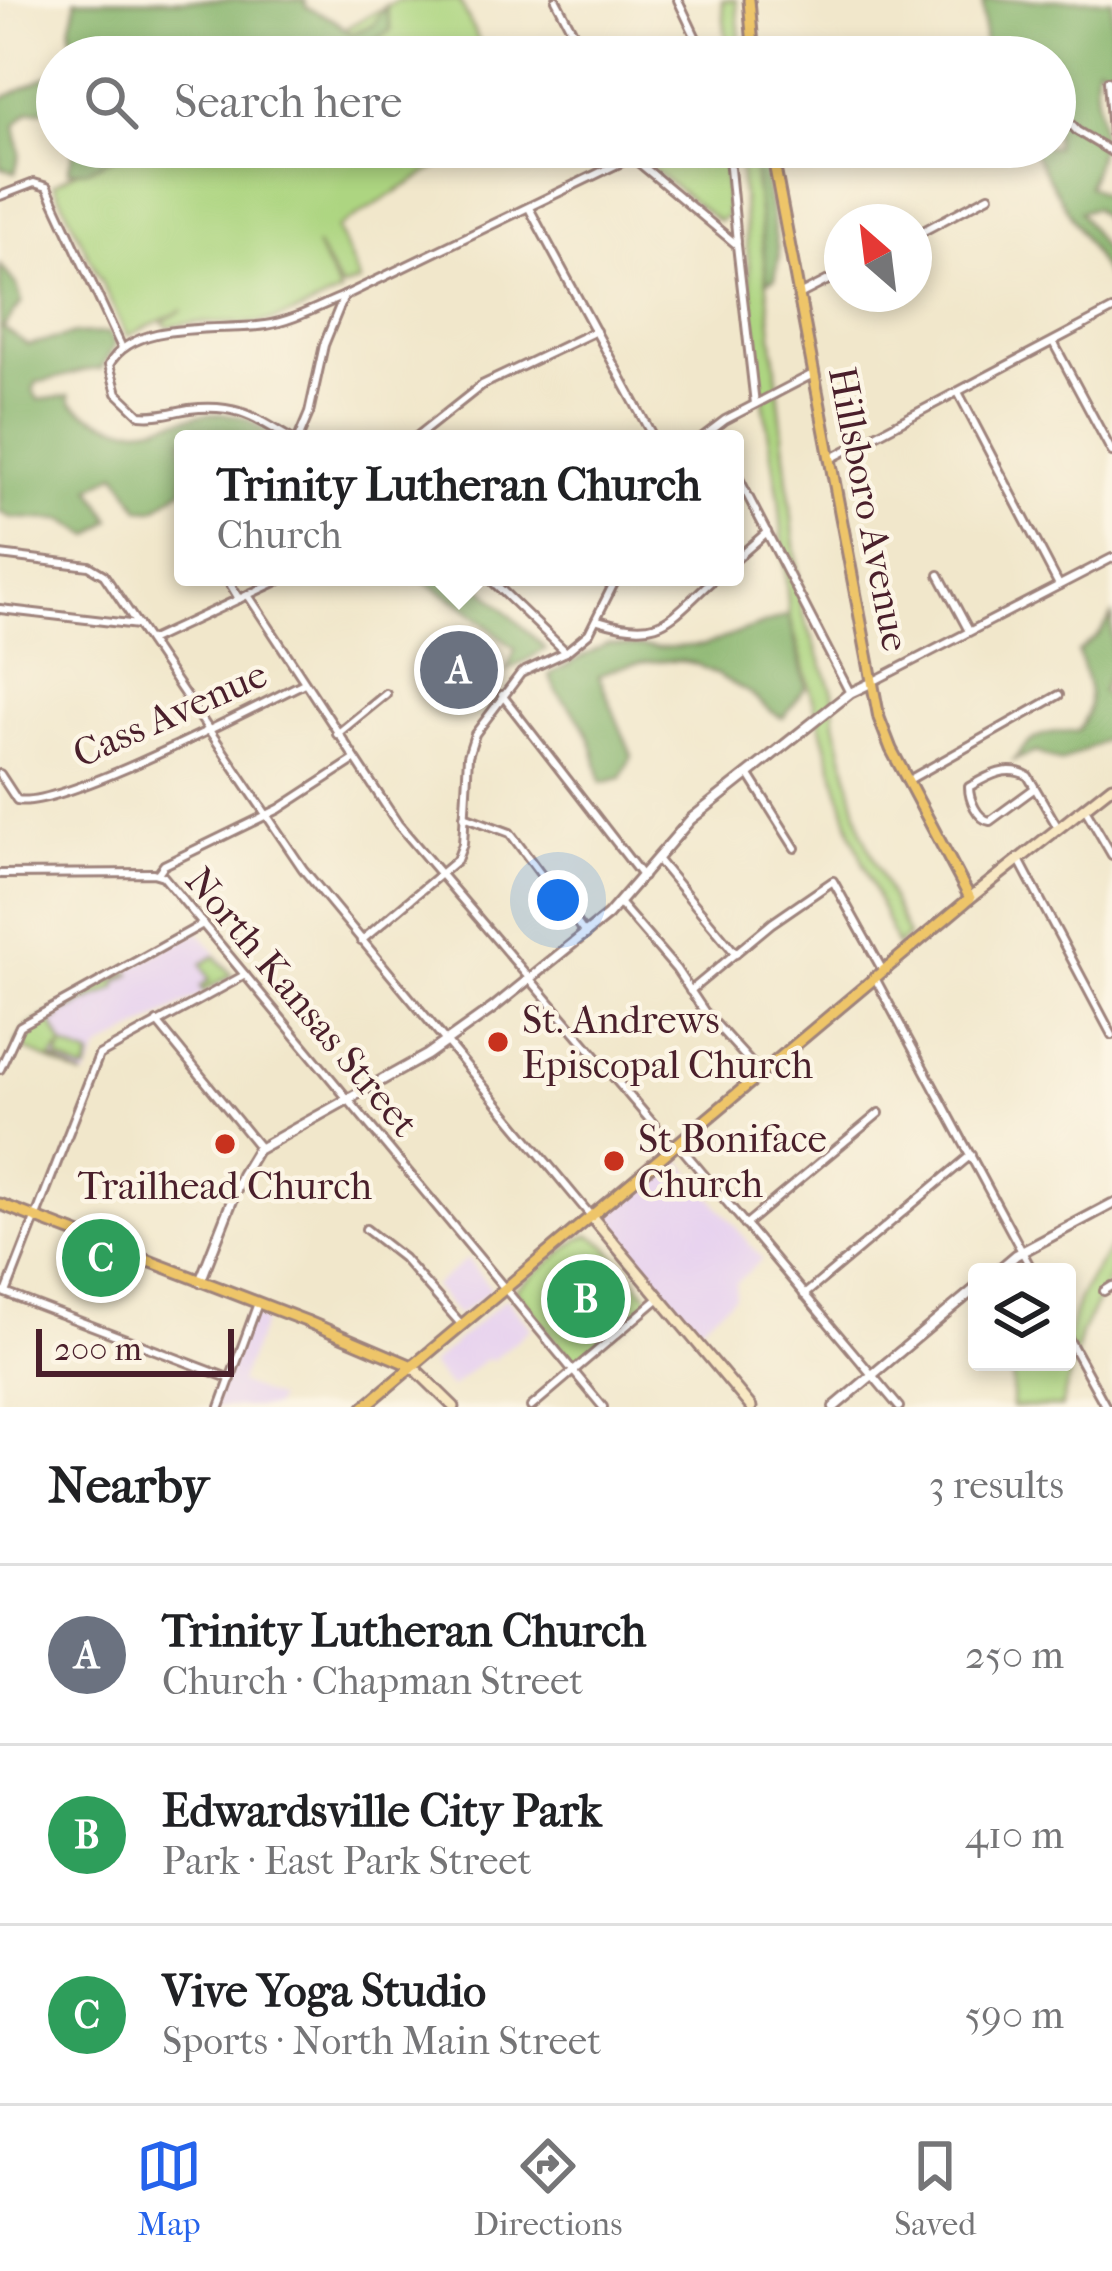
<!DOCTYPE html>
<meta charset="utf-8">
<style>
body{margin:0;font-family:"IM FELL French Canon",serif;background:#f2f2f2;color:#202124}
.controls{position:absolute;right:36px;bottom:36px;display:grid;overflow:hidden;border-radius:12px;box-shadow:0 6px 18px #0003}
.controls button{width:108px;height:108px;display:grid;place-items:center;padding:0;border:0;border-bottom:3px solid #e0e0e0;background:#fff;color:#202124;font:60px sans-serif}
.compass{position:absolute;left:824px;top:204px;width:108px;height:108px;border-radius:50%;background:#fff;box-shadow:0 6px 18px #0003;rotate:332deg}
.scale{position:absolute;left:36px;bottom:30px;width:198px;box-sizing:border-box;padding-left:12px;border:6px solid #4a1f2b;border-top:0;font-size:33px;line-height:42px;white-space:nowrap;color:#4a1f2b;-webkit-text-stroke:9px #fcf5e5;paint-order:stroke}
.you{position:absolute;left:558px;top:900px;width:42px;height:42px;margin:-30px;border:9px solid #fff;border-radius:50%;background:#1a73e8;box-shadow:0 0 0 18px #1a73e833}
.badge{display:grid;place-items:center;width:78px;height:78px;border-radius:50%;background:#2563eb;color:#fff;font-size:39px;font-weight:700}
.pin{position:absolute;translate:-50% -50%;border:6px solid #fff;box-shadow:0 3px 12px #0006}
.popup{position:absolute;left:174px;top:430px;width:570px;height:156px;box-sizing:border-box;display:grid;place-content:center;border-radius:12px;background:#fff;filter:drop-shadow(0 3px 9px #0005);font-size:39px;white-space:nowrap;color:#757577}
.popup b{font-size:45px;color:#202124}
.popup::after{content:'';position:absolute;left:50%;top:100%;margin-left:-24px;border:24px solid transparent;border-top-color:#fff}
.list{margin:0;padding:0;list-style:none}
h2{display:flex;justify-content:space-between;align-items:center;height:156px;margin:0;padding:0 48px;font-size:51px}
h2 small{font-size:39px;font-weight:400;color:#757577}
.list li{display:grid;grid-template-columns:78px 1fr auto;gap:36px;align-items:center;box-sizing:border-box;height:180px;padding:0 48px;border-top:3px solid #e0e0e0}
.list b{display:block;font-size:45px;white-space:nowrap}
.list p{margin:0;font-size:39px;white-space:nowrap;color:#757577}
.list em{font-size:39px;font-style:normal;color:#757577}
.icon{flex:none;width:66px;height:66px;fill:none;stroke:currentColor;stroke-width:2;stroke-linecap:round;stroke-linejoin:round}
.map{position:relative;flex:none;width:1112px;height:1407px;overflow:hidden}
.search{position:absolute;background:#fff;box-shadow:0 6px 18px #0003;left:36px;right:36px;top:36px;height:132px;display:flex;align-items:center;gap:30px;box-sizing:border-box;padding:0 42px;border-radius:66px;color:#757577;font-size:45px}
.sheet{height:696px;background:#fff}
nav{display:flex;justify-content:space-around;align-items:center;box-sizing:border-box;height:168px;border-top:3px solid #e0e0e0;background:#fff;font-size:33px;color:#757577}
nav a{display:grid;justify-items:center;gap:6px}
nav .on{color:#2563eb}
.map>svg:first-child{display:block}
.built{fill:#e7d2ef}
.green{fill:#add581;stroke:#7c7a56;stroke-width:3}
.forest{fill:#8ab66f;stroke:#6a6a4d;stroke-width:3}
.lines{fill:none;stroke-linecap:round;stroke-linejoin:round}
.minor-casing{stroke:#9e837b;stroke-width:12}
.tertiary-casing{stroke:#9e837b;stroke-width:14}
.secondary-casing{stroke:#9e837b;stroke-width:15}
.primary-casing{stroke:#9e837b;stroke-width:15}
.minor{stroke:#fff;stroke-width:6}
.tertiary{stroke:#fff;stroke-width:8}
.secondary{stroke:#f8e8c3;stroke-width:9}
.primary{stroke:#eec569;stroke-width:9}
.poi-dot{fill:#c8321e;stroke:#fcf5e5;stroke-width:4.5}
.labels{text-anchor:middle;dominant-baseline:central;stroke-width:9;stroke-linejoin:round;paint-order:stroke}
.street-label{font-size:39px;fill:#4a1f2b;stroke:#fcf5e5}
.poi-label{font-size:39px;fill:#4a1f2b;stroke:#fcf5e5;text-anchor:start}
</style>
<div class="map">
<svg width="1112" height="1407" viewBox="0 0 1112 1407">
<rect width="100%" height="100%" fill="#fcf5e5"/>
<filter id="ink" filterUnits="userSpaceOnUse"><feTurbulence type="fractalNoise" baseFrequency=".00833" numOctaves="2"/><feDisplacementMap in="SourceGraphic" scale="24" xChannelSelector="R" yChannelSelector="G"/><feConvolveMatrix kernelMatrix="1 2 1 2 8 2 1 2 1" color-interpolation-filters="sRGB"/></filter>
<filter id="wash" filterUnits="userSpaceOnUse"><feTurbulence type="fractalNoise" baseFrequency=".004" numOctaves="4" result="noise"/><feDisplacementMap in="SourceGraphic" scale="48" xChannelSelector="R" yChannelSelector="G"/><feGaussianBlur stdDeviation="2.7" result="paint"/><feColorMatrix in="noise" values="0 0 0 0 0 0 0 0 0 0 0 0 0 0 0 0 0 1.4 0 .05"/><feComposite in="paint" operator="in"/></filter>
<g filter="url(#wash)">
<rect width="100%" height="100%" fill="#f1e7cb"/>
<!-- built -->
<g class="built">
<path d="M 198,931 L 235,976 L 99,1050 L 85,1078 L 13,1043 L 31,1023 Z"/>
<path d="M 677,1156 L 762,1259 L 736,1283 L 735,1296 L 697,1329 L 609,1225 L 614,1208 Z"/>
<path d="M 467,1259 L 491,1289 L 458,1315 L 433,1287 Z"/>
<path d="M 506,1298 L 531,1328 L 493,1360 L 484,1360 L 450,1388 L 430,1365 Z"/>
<path d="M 247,1313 L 265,1320 L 239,1383 L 277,1399 L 273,1407 L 211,1407 Z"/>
</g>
<!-- green -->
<g class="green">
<path d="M 398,0 L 459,0 L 487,57 L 291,57 Z"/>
<path d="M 722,0 L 736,0 L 742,57 L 728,57 Z"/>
<path d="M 691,35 L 699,57 L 647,57 Z"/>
<path d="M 122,147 L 470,147 L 337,228 L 360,282 L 341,288 L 316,245 L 340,293 C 313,306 286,320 256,323 C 226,325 197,319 168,327 L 162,322 L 183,310 L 127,336 L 54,184 Z"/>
<path d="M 631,147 L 724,147 L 727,216 L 718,221 L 635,155 Z"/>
<path d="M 738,147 L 752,147 L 802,611 L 833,692 L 835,722 L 862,832 L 908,936 L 897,946 L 851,832 L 789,615 L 779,498 L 759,375 Z"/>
<path d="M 215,956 L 232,975 L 203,991 L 201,986 L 210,980 L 201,964 Z"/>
<path d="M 129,971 L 131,974 L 117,982 L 116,988 L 60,1014 L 59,1019 L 50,1019 L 63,1046 L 91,1057 L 86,1071 L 82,1071 L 58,1059 L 62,1047 L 51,1059 L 83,1077 L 15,1044 L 29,1026 Z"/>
<path d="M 590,1235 L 605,1244 L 651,1300 L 574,1363 L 515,1289 L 581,1238 Z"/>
<path d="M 1112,1246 L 1112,1273 L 1082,1331 L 1061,1407 L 1012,1407 L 1013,1362 L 1067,1362 C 1067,1313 1083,1285 1112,1246 Z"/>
</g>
<!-- forest -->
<g class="forest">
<path d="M 75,0 L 304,0 L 306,7 L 334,20 L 351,34 L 373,25 L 386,6 L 391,30 L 349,57 L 72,57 C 75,45 69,36 71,24 C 73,14 77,10 75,0 Z"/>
<path d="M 983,0 L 1112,0 L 1112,70 L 1097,65 C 1093,88 1099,104 1101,126 C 1103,147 1095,166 1088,186 L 1112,199 L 1112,241 L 1103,217 L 1094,208 L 1080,212 L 1110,259 L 1112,253 L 1112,285 L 1030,147 L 1055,147 L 1055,57 L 985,57 Z"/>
<path d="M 57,71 L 57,110 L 29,111 L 15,125 L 20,154 L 15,173 L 0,167 L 0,100 Z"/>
<path d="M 75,147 L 137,147 L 87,170 L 68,171 Z"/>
<path d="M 752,147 L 760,147 L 779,257 L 775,278 L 767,282 Z"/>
<path d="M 0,265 L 17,286 L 22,302 L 3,328 L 28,345 L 76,334 L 109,333 L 115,344 L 101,369 C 80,368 60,380 37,382 L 33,390 L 38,400 L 69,396 L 70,402 C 148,461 179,398 244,418 C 255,422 266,433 276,439 L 183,439 L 183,489 L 153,510 L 140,509 L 117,473 L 91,488 L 111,520 L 91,536 L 64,520 L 12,518 L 0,512 Z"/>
<path d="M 417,577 L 470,577 L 546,649 L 507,671 L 515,649 L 463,606 Z"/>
<path d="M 789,615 L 806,687 L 783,718 C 767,712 759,698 744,690 C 735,685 700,665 693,663 C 666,658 621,662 599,676 L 632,756 L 621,778 L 601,783 C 597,760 592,735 577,716 C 565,701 556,694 549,675 L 607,644 L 660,648 L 705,645 Z"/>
<path d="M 1112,616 L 1112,667 L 1102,691 L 1112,700 L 1112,736 L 1061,762 L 1036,752 L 1014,760 C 1033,732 1047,732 1078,731 C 1098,703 1087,682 1078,652 L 1098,636 Z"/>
</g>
</g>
<g filter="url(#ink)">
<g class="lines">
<defs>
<g id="minor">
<path d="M 556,0 L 586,57"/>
<path d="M 678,0 L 705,57"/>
<path d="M 1108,81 L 1112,133"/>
<path d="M 1055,107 L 1077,131 L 1112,152"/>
<path d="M 626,147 L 632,157 L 737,245 L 755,404"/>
<path d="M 728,147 L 737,242"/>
<path d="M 0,196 L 34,183 L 47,187 L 122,348"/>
<path d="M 529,208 L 654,439"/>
<path d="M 914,236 L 989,196"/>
<path d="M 799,295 L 842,273"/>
<path d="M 1053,342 L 1112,452"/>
<path d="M 959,394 L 1059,585"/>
<path d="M 291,439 C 253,416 235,403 189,409 C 172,412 157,417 140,415 L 117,393 L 109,365 C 134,318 223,332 266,325 C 293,321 319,306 344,296"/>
<path d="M 298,439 L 309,413 L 324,345 L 344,296 L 632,157"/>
<path d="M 414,439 L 482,385 L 596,331"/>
<path d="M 700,439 L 725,420 L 813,374"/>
<path d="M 830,459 L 1112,310"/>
<path d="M 735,471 L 850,693"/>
<path d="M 0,555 L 89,566 L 104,575 L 303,869 L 591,1216"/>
<path d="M 735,560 L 767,532"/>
<path d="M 939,575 L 969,631"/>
<path d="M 226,577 L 239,599"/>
<path d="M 488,577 L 566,652"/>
<path d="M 248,595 L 398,824 L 673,1147"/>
<path d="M 0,609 L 138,625"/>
<path d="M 598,620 C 664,641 669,618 716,577"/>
<path d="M 149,641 L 286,577"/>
<path d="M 874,681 L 1112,558"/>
<path d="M 502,695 L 643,877"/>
<path d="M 337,734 L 386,694"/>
<path d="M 0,774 L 17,800 C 61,809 255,707 304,683"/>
<path d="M 749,775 L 795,848"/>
<path d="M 907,781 L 1059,695"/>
<path d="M 1035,788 L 990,821 C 977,819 969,799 969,787 C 988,776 1007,764 1028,776 L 1057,826"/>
<path d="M 1084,807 L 1112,855"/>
<path d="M 464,816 L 510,833 L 586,935"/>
<path d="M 1018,858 L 1112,1035"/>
<path d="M 657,859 L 736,954"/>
<path d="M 158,873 L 164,865 L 279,809 L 354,760"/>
<path d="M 0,874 L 153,873 L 163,876 L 603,1407"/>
<path d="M 620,904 L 676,969 L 704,1011 L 761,1074"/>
<path d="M 361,941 L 457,860 L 463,844 L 468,756 L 475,734 L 521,673 L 566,652 L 589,633 L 617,577"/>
<path d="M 875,978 L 1033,1272"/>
<path d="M 690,991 L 772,923 L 833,881 L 883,971"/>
<path d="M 157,1022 L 259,1147"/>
<path d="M 0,1069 L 20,1026 L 203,924"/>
<path d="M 678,1144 L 899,1407"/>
<path d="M 745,1225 L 879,1113"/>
<path d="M 366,1229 L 403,1258 L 461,1324"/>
<path d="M 0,1291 L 231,1379"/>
<path d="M 1104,1291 L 1112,1286"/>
<path d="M 6,1293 L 99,1055 L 245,975"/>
<path d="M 804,1295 L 971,1155"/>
<path d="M 1067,1336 L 1106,1407"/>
<path d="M 220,1407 L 258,1303"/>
<path d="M 531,1407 L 658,1299"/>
</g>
<g id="tertiary">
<path d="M 996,1272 L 1016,1255 L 1112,1204"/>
<path d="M 200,1282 L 242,1175 L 257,1150 L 427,1055 L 493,1008 L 608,915 L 691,819 L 850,693 L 871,683"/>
<path d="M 834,1407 L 977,1287"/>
</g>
<g id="secondary">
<path d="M 970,898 L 1112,786"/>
<path d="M 591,1216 L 751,1407"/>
<path d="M 412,1366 L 454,1407"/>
</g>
<g id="primary">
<path d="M 749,0 L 754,57"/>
<path d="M 0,1204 L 306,1321 L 412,1366"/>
<path d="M 364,1407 L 970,898 L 891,749 L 879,718 L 771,147"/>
</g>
</defs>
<!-- minor casing -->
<use href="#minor" class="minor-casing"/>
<!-- tertiary casing -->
<use href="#tertiary" class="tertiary-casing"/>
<!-- secondary casing -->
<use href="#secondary" class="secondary-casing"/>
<!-- primary casing -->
<use href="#primary" class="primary-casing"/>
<!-- minor -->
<use href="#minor" class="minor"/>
<!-- tertiary -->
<use href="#tertiary" class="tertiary"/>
<!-- secondary -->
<use href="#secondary" class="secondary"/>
<!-- primary -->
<use href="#primary" class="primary"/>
</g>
</g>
<!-- markers -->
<g class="poi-dot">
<circle cx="498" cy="1042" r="12"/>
<circle cx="225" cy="1144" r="12"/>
<circle cx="614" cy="1161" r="12"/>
</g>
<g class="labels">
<!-- street labels -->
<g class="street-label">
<text transform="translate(869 509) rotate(79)">Hillsboro Avenue</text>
<text transform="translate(170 714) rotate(-24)">Cass Avenue</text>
<text transform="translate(302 1002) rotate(50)">North Kansas Street</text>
</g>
<!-- poi labels -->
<g class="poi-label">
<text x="522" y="1020">St. Andrews<tspan x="522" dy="45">Episcopal Church</tspan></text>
<text x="638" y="1139">St Boniface<tspan x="638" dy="45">Church</tspan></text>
<text x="225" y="1186" text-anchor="middle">Trailhead Church</text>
</g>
</g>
</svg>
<div class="controls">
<button><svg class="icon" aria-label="layers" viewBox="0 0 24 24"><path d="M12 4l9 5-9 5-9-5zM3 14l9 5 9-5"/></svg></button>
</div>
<svg class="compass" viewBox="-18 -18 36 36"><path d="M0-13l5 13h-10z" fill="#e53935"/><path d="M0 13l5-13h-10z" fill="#757577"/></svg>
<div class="scale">200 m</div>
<div class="you"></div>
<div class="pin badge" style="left:459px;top:670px;background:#6b7280">A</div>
<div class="popup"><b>Trinity Lutheran Church</b>Church</div>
<div class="pin badge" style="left:586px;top:1299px;background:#2e9e5b">B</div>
<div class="pin badge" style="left:101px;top:1258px;background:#2e9e5b">C</div>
<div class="search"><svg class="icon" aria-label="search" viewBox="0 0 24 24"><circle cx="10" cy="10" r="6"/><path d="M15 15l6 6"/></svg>Search here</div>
</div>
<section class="sheet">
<h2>Nearby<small>3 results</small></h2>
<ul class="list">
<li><span class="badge" style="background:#6b7280">A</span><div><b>Trinity Lutheran Church</b><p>Church · Chapman Street</p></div><em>250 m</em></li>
<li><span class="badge" style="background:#2e9e5b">B</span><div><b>Edwardsville City Park</b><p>Park · East Park Street</p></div><em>410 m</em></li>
<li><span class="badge" style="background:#2e9e5b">C</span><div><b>Vive Yoga Studio</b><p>Sports · North Main Street</p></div><em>590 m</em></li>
</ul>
</section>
<nav>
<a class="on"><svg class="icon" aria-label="map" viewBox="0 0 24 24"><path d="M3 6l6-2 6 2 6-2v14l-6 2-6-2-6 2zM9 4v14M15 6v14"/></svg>Map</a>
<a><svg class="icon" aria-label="directions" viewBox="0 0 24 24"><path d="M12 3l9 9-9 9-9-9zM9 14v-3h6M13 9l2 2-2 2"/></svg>Directions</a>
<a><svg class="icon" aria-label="saved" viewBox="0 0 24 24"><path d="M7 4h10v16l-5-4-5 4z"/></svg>Saved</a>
</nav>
